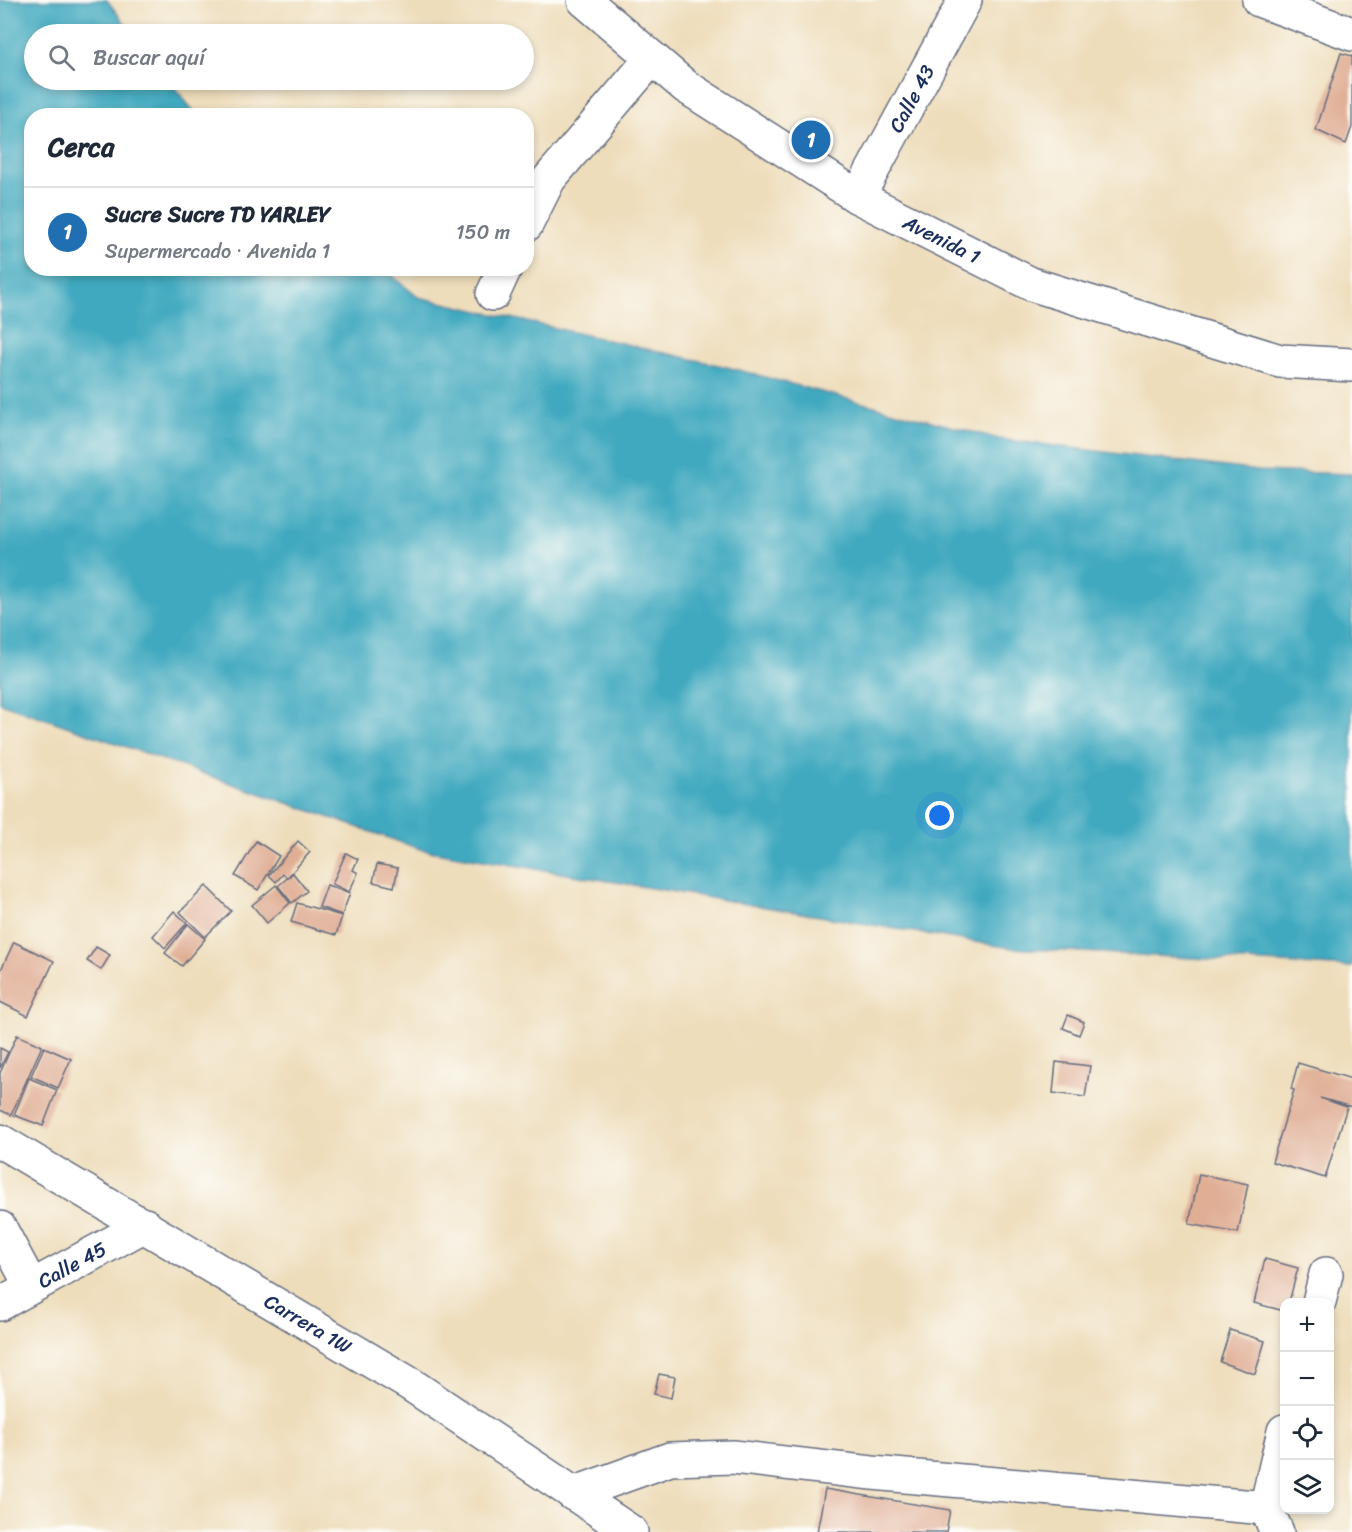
<!DOCTYPE html>
<html lang="es">
<meta charset="utf-8">
<style>
body{margin:0;font-family:Sriracha,sans-serif;background:#f6f6f7;color:#1f2937}
.controls{position:absolute;right:18px;bottom:18px;display:grid;overflow:hidden;border-radius:12px;box-shadow:0 3px 9px #0003}
.controls button{width:54px;height:54px;display:grid;place-items:center;padding:0;border:0;border-bottom:2px solid #e0e1e3;background:#fff;color:#1f2937;font:30px sans-serif}
.you{position:absolute;left:940px;top:816px;width:21px;height:21px;margin:-15px;border:4px solid #fff;border-radius:50%;background:#1a73e8;box-shadow:0 0 0 9px #1a73e833}
.badge{display:grid;place-items:center;width:39px;height:39px;border-radius:50%;background:#1f6fb2;color:#fff;font-size:20px;font-weight:700}
.pin{position:absolute;translate:-50% -50%;border:3px solid #fff;box-shadow:0 2px 6px #0006}
.list{margin:0;padding:0;list-style:none}
h2{display:flex;justify-content:space-between;align-items:center;height:78px;margin:0;padding:0 24px;font-size:26px}
h2 small{font-size:20px;font-weight:400;color:#747a83}
.list li{display:grid;grid-template-columns:39px 1fr auto;gap:18px;align-items:center;box-sizing:border-box;height:90px;padding:0 24px;border-top:2px solid #e0e1e3}
.list b{display:block;font-size:22px;white-space:nowrap}
.list p{margin:0;font-size:20px;white-space:nowrap;color:#747a83}
.list em{font-size:20px;font-style:normal;color:#747a83}
.icon{flex:none;width:33px;height:33px;fill:none;stroke:currentColor;stroke-width:2;stroke-linecap:round;stroke-linejoin:round}
.map{position:relative;flex:none;width:1352px;height:1532px;overflow:hidden}
.search{position:absolute;background:#fff;box-shadow:0 3px 9px #0003;left:24px;top:24px;width:510px;height:66px;display:flex;align-items:center;gap:15px;box-sizing:border-box;padding:0 21px;border-radius:33px;color:#747a83;font-size:22px}
.panel{position:absolute;background:#fff;box-shadow:0 3px 9px #0003;left:24px;top:108px;width:510px;height:168px;border-radius:24px}
.map>svg:first-child{display:block}
.water{fill:#3fa9bf;stroke:#2d6c8e;stroke-width:1.5}
.building{fill:#e0ae95}
.lines{fill:none;stroke-linecap:round;stroke-linejoin:round}
.minor-casing{stroke:#656c7f;stroke-width:36}
.minor{stroke:#fff;stroke-width:33}
.labels{text-anchor:middle;dominant-baseline:central;stroke-width:4.5;stroke-linejoin:round;paint-order:stroke}
.street-label{font-size:20px;fill:#1b2f5e;stroke:#fdfcf7}
</style>
<div class="map">
<svg width="1352" height="1532" viewBox="0 0 1352 1532">
<rect width="100%" height="100%" fill="#fdfcf7"/>
<filter id="ink" filterUnits="userSpaceOnUse"><feTurbulence type="fractalNoise" baseFrequency=".0167" numOctaves="2"/><feDisplacementMap in="SourceGraphic" scale="12" xChannelSelector="R" yChannelSelector="G"/><feConvolveMatrix kernelMatrix="1 2 1 2 8 2 1 2 1" color-interpolation-filters="sRGB"/></filter>
<filter id="wash" filterUnits="userSpaceOnUse"><feTurbulence type="fractalNoise" baseFrequency=".008" numOctaves="4" result="noise"/><feDisplacementMap in="SourceGraphic" scale="24" xChannelSelector="R" yChannelSelector="G"/><feGaussianBlur stdDeviation="1.35" result="paint"/><feColorMatrix in="noise" values="0 0 0 0 0 0 0 0 0 0 0 0 0 0 0 0 0 1.4 0 .05"/><feComposite in="paint" operator="in"/></filter>
<g filter="url(#wash)">
<rect width="100%" height="100%" fill="#edb"/>
<!-- water -->
<path class="water" d="M 0,0 L 107,0 L 133,34 L 34,34 L 34,80 L 168,80 L 197,115 L 32,116 L 32,268 L 384,269 L 418,297 L 727,367 L 999,439 L 1259,471 L 1352,474 L 1352,967 L 1011,948 L 423,850 L 0,703 Z"/>
<g id="blocks">
<!-- building -->
<g class="building">
<path d="M 1341,53 L 1352,56 L 1352,127 L 1346,144 L 1316,130 Z"/>
<path d="M 256,841 L 279,856 L 258,890 L 235,876 Z"/>
<path d="M 298,841 L 310,852 L 287,878 L 283,874 L 276,882 L 269,875 Z"/>
<path d="M 346,853 L 358,859 L 353,870 L 358,873 L 349,892 L 332,884 Z"/>
<path d="M 377,864 L 398,868 L 394,887 L 373,882 Z"/>
<path d="M 293,873 L 307,891 L 292,903 L 278,886 Z"/>
<path d="M 276,885 L 290,903 L 267,923 L 252,905 Z"/>
<path d="M 327,885 L 350,893 L 342,915 L 319,907 Z"/>
<path d="M 206,886 L 231,911 L 205,937 L 180,912 Z"/>
<path d="M 297,903 L 342,916 L 336,935 L 291,922 Z"/>
<path d="M 174,911 L 187,923 L 165,948 L 153,936 Z"/>
<path d="M 188,924 L 205,939 L 182,966 L 165,953 Z"/>
<path d="M 14,942 L 54,961 L 28,1016 L 0,1002 L 0,972 Z"/>
<path d="M 96,947 L 110,955 L 101,970 L 87,961 Z"/>
<path d="M 1068,1015 L 1084,1022 L 1079,1035 L 1063,1028 Z"/>
<path d="M 17,1035 L 42,1046 L 11,1115 L 0,1110 L 0,1073 Z"/>
<path d="M 44,1047 L 71,1059 L 58,1088 L 31,1076 Z"/>
<path d="M 0,1048 L 8,1052 L 0,1068 Z"/>
<path d="M 1056,1062 L 1090,1066 L 1085,1097 L 1053,1093 Z"/>
<path d="M 1298,1063 L 1352,1079 L 1352,1107 L 1320,1098 L 1347,1107 L 1325,1178 L 1272,1162 L 1294,1090 L 1291,1089 Z"/>
<path d="M 29,1078 L 57,1090 L 43,1126 L 14,1115 Z"/>
<path d="M 1199,1174 L 1248,1184 L 1238,1233 L 1189,1224 Z"/>
<path d="M 1265,1259 L 1298,1268 L 1289,1302 L 1284,1302 L 1284,1311 L 1254,1303 Z"/>
<path d="M 1230,1330 L 1265,1341 L 1255,1374 L 1220,1362 Z"/>
<path d="M 659,1374 L 675,1377 L 671,1398 L 654,1394 Z"/>
<path d="M 825,1489 L 950,1510 L 946,1532 L 817,1532 Z"/>
</g>
</g>
</g>
<g filter="url(#ink)">
<use href="#blocks" fill-opacity="0" stroke="#656c7f" stroke-width="1.5"/>
<g class="lines">
<defs>
<g id="minor">
<path id="s1" d="M 584,0 L 685,86 L 858,197 L 1031,284 L 1280,361 L 1352,365"/>
<path d="M 1259,0 L 1352,34"/>
<path id="s2" d="M 858,197 L 965,0"/>
<path d="M 526,225 L 549,179 L 652,58"/>
<path d="M 493,294 L 505,268"/>
<path id="s3" d="M 0,1141 L 410,1384 L 631,1532"/>
<path d="M 0,1228 L 31,1286"/>
<path d="M 1319,1302 L 1326,1274"/>
<path id="s4" d="M 0,1304 L 145,1225"/>
<path d="M 573,1494 L 670,1459 L 733,1457 L 872,1473 L 1266,1508"/>
<path d="M 1277,1532 L 1266,1508 L 1284,1431"/>
</g>
</defs>
<!-- minor casing -->
<use href="#minor" class="minor-casing"/>
<!-- minor -->
<use href="#minor" class="minor"/>
</g>
</g>
<g class="labels">
<!-- street labels -->
<g class="street-label">
<text stroke="none"><textPath href="#s2" startOffset="112">Calle 43</textPath></text>
<text stroke="none"><textPath href="#s1" startOffset="432">Avenida 1</textPath></text>
<text stroke="none"><textPath href="#s4" startOffset="82">Calle 45</textPath></text>
<text stroke="none"><textPath href="#s3" startOffset="358">Carrera 1W</textPath></text>
</g>
</g>
</svg>
<div class="controls">
<button>+</button>
<button>−</button>
<button><svg class="icon" aria-label="locate" viewBox="0 0 24 24"><circle cx="12" cy="12" r="6"/><path d="M12 2v4M12 18v4M2 12h4M18 12h4"/></svg></button>
<button><svg class="icon" aria-label="layers" viewBox="0 0 24 24"><path d="M12 4l9 5-9 5-9-5zM3 14l9 5 9-5"/></svg></button>
</div>
<div class="you"></div>
<div class="pin badge" style="left:811px;top:140px">1</div>
<div class="search"><svg class="icon" aria-label="search" viewBox="0 0 24 24"><circle cx="10" cy="10" r="6"/><path d="M15 15l6 6"/></svg>Buscar aquí</div>
<section class="panel">
<h2>Cerca<small></small></h2>
<ul class="list">
<li><span class="badge">1</span><div><b>Sucre Sucre TD YARLEY</b><p>Supermercado · Avenida 1</p></div><em>150 m</em></li>
</ul>
</section>
</div>
